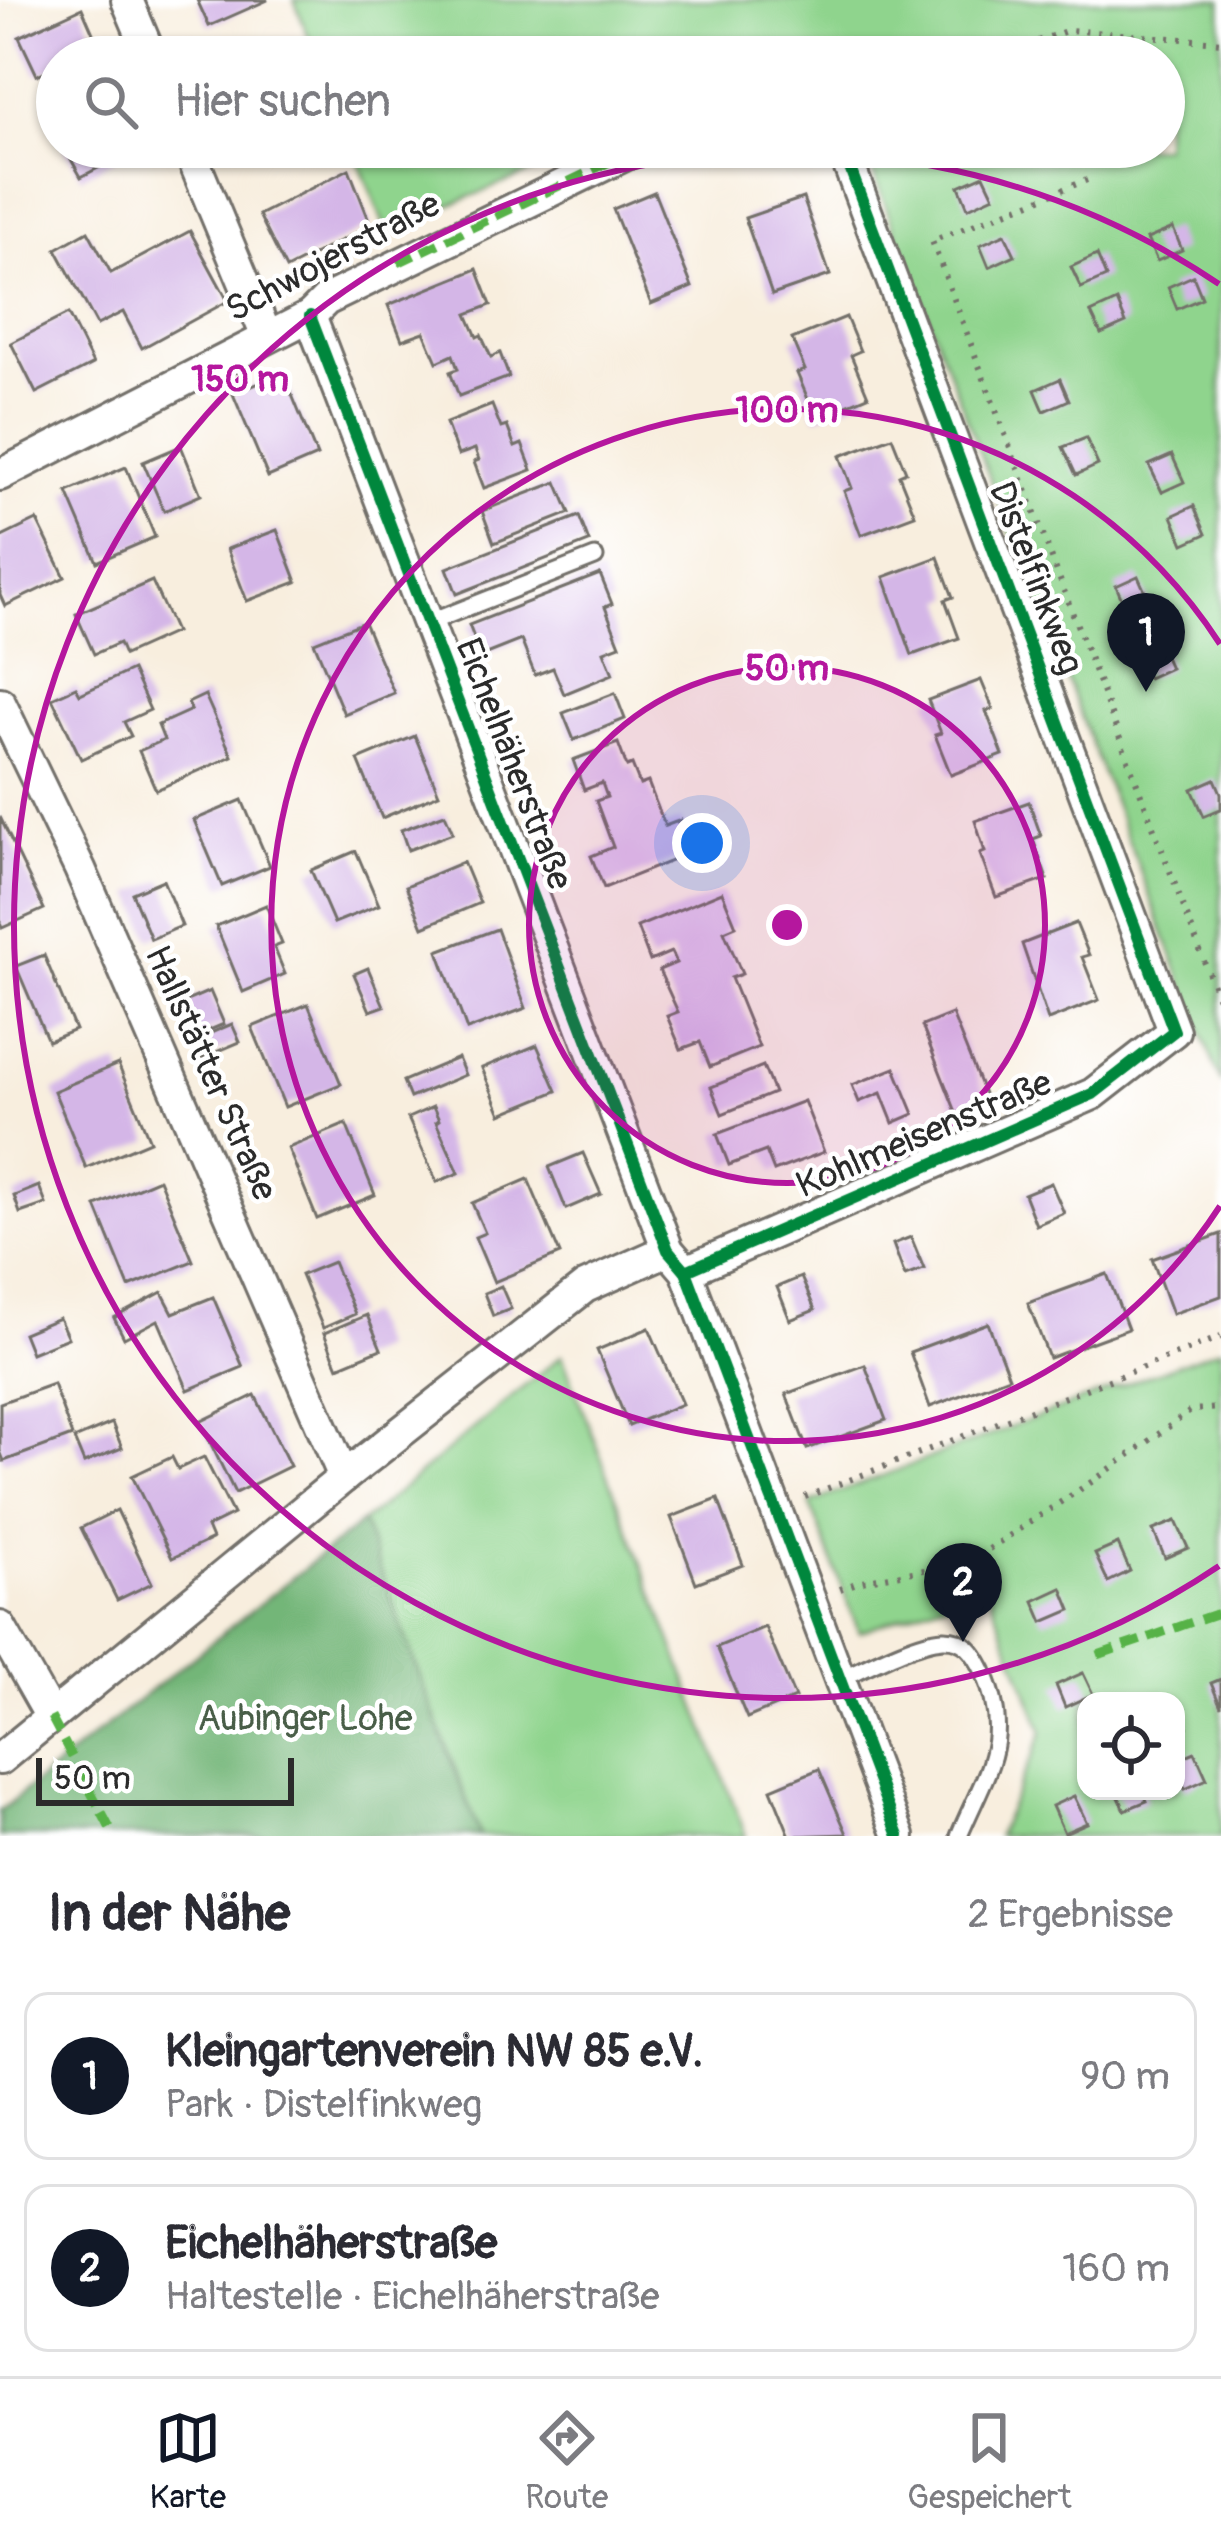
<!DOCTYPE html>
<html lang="de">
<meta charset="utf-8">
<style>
body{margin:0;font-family:Pangolin,sans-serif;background:#f7f7f7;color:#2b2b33}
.controls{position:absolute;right:36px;bottom:36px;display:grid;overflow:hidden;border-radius:24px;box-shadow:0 3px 9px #0004}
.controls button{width:108px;height:108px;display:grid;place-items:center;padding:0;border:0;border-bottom:3px solid #e1e1e2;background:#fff;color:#2b2b33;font:60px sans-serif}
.scale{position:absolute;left:36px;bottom:30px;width:258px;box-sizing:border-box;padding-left:12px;border:6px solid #2b2b2b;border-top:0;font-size:33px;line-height:42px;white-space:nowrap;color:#2b2b2b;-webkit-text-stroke:9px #fff;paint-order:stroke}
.you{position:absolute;left:702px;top:843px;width:42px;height:42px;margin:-30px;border:9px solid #fff;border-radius:50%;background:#1a73e8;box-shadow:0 0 0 18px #1a73e833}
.badge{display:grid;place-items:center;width:78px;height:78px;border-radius:50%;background:#111827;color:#fff;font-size:39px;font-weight:700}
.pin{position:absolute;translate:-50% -99px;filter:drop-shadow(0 3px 6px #0008)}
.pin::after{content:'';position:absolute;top:63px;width:42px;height:36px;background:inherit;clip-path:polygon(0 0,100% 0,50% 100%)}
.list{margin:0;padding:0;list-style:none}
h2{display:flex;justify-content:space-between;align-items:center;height:156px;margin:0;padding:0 48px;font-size:51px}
h2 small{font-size:39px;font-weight:400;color:#7c7c81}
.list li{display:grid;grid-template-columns:78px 1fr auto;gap:36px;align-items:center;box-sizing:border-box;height:168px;margin:0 24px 24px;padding:0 24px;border:3px solid #e1e1e2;border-radius:24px}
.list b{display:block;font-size:45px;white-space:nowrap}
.list p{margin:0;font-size:39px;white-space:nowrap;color:#7c7c81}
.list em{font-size:39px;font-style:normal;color:#7c7c81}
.icon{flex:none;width:66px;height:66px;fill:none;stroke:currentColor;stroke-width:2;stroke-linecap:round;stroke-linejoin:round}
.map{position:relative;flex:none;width:1221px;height:1836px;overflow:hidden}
.search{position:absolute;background:#fff;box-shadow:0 3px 9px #0004;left:36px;right:36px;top:36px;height:132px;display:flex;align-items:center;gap:30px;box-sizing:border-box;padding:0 42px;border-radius:66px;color:#7c7c81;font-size:45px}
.sheet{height:540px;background:#fff}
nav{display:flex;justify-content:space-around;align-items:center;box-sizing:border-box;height:168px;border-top:3px solid #e1e1e2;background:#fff;font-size:33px;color:#7c7c81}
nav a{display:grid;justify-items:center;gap:6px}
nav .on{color:#111827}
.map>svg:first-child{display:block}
.green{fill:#8fd48d;stroke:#5d805c;stroke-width:3;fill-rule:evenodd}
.forest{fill:#73b678;stroke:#4f7052;stroke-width:3}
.building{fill:#d4b6e7}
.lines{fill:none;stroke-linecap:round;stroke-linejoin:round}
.service-casing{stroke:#736f6a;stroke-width:21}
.minor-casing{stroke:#736f6a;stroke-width:36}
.path{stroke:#736f6a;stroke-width:6;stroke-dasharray:3 9;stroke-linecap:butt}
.service{stroke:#fff;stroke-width:15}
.minor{stroke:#fff;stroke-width:30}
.quiet{stroke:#56b246;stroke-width:9;stroke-dasharray:18 9;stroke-linecap:butt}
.cycleway-casing{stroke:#fff;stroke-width:20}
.cycleway{stroke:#00873e;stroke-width:12}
.ring{fill:none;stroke:#b5179e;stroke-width:6}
.labels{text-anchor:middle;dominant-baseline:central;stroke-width:9;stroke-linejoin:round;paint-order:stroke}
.street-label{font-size:36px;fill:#2b2b2b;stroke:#fff}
.park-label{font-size:36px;fill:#495e48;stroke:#fff}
.centre{fill:#b5179e;stroke:#fff;stroke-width:6}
.ring-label{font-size:36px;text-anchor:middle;font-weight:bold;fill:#b5179e;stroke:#fff;stroke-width:9;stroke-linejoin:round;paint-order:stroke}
</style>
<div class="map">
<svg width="1221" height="1836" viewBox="0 0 1221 1836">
<rect width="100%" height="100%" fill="#fff"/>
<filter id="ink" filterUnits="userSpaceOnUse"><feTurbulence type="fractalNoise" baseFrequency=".00833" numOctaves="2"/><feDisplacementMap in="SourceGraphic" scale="24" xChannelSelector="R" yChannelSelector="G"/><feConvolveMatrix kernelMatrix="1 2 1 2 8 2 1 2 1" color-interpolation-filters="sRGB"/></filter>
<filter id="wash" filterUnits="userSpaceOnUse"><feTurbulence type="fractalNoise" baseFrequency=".004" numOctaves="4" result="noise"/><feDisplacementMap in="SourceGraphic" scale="48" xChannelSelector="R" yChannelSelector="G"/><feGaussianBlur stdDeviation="2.7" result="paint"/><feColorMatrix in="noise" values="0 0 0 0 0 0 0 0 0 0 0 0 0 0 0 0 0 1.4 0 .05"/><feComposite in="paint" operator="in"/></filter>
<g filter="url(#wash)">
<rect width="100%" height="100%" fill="#f8eede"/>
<!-- green -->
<g class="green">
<path d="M 294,0 L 1221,0 L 1221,1083 L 863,147 L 1164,147 L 1164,57 L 317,57 Z"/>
<path d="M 353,147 L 596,147 L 386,230 Z"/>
<path d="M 1221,1348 L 1221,1836 L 997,1836 L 1043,1732 L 986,1586 L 859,1632 L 810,1503 ZM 1086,1701 L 1176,1701 L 1176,1791 L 1086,1791 Z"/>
<path d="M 562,1355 L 746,1836 L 480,1836 L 362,1522 Z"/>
</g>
<!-- forest -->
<path class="forest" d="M 362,1522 L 480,1836 L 0,1836 L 0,1811 Z"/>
<g id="blocks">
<!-- building -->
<g class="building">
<path d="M 197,0 L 268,0 L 209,26 Z"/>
<path d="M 82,8 L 99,47 L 77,57 L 57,57 L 57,66 L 37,75 L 19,37 Z"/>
<path d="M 64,147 L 111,147 L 117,158 L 81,177 Z"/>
<path d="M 349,169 L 371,225 L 286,269 L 259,215 Z"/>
<path d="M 984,175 L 994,196 L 968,208 L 959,186 Z"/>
<path d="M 654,192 L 692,287 L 651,304 L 613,209 Z"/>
<path d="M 803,198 L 830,275 L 772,295 L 745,218 Z"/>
<path d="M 1173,228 L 1182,250 L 1157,261 L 1147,239 Z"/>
<path d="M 88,231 L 111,273 L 190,231 L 228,301 L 142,348 L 123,312 L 97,325 L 56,249 Z"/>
<path d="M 1005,234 L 1015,255 L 989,267 L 980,245 Z"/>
<path d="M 1097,255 L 1106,277 L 1081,288 L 1071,267 Z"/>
<path d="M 477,269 L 491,305 L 467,314 L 477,337 L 481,335 L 491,357 L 500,353 L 509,377 L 459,396 L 450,372 L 458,369 L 453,355 L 437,362 L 424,332 L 402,340 L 388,305 Z"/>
<path d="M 1193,276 L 1202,298 L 1177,309 L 1168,287 Z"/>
<path d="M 1117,301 L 1126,323 L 1101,334 L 1091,313 Z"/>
<path d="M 68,314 L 93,364 L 36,393 L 11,343 Z"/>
<path d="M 846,317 L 860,351 L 851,355 L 868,396 L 816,418 L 797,373 L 805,370 L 792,339 Z"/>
<path d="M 283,373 L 317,456 L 268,477 L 233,394 Z"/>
<path d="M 1060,379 L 1069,400 L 1044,411 L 1035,390 Z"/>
<path d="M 492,405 L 501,428 L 507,426 L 515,447 L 522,444 L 532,470 L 484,488 L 474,462 L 479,460 L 475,449 L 458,455 L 446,423 Z"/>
<path d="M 892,437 L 906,472 L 899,475 L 915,515 L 861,535 L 844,491 L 852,488 L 840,456 Z"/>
<path d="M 1086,438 L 1098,465 L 1076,475 L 1063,447 Z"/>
<path d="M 181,446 L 201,495 L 164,511 L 143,462 Z"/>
<path d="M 1172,455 L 1184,482 L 1162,492 L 1149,465 Z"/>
<path d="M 126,467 L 155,537 L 97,562 L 67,492 Z"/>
<path d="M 557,482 L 570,513 L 494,543 L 482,511 Z"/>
<path d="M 1194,506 L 1206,534 L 1184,544 L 1172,516 Z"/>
<path d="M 579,516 L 589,542 L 457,594 L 447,568 Z"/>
<path d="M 37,520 L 65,577 L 5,606 L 0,595 L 0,538 Z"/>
<path d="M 277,530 L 297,582 L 247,601 L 227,549 Z"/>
<path d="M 938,557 L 953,597 L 945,600 L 959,638 L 912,655 L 884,577 Z"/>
<path d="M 600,574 L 612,604 L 605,607 L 620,645 L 604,651 L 613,674 L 564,694 L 553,668 L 535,675 L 521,640 L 481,656 L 469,625 Z"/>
<path d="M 1138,576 L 1150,603 L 1128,613 L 1116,586 Z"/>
<path d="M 152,581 L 175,632 L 124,655 L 119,643 L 94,654 L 76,614 Z"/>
<path d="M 364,622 L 394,693 L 344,714 L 314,642 Z"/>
<path d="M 1158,641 L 1170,668 L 1148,678 L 1135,651 Z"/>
<path d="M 132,670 L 150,710 L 124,722 L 131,736 L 81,759 L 52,698 L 76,687 L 80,694 Z"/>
<path d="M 981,680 L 993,709 L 986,711 L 1003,755 L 951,775 L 935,735 L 941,733 L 928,700 Z"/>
<path d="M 615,693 L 625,719 L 574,740 L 563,713 Z"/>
<path d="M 205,695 L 232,756 L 156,790 L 139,751 L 164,740 L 158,725 L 191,710 L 188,703 Z"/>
<path d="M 415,736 L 439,794 L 382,818 L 358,760 Z"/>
<path d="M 618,743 L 627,767 L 632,765 L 640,785 L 648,782 L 665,826 L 681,820 L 694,852 L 604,888 L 591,856 L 613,847 L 596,801 L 607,797 L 602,783 L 584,790 L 573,760 Z"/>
<path d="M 1215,779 L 1221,793 L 1221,809 L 1204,816 L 1192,789 Z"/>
<path d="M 242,800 L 270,866 L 222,886 L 194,820 Z"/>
<path d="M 1029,802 L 1041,836 L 1033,839 L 1047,879 L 996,897 L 980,854 L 985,852 L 975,821 Z"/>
<path d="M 445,814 L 453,833 L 408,850 L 401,830 Z"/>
<path d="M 0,817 L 44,909 L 2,928 L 0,923 Z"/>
<path d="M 356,851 L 379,905 L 334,923 L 311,870 Z"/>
<path d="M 463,862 L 480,903 L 423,927 L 406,886 Z"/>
<path d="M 163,880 L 182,926 L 151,939 L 132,893 Z"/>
<path d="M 722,892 L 736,926 L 724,931 L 742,974 L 731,978 L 759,1047 L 710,1067 L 700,1042 L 681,1049 L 667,1016 L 678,1012 L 659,970 L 676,963 L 671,952 L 650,961 L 637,927 Z"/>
<path d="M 266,905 L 282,944 L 274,947 L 285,974 L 243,992 L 216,926 Z"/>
<path d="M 1076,923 L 1089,955 L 1082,957 L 1099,1000 L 1048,1020 L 1022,944 Z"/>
<path d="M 497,929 L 526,1008 L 467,1030 L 438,951 Z"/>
<path d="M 44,955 L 75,1030 L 48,1041 L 16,966 Z"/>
<path d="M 368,968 L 384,1006 L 370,1011 L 354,974 Z"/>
<path d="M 210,991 L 224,1024 L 191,1038 L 177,1005 Z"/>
<path d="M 308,1004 L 341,1084 L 285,1107 L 252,1027 Z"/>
<path d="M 952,1014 L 991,1111 L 960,1122 L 922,1026 Z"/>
<path d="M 232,1024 L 240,1042 L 202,1058 L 194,1040 Z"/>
<path d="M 537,1045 L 557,1091 L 501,1114 L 482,1068 Z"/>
<path d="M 458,1058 L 465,1075 L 410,1098 L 403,1081 Z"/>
<path d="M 118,1064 L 150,1141 L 86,1168 L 54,1091 Z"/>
<path d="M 763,1066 L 774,1093 L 722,1114 L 711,1087 Z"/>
<path d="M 895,1068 L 914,1114 L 893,1123 L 881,1093 L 859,1102 L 852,1085 Z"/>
<path d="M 804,1101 L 824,1152 L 774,1171 L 766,1151 L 729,1165 L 717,1134 Z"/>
<path d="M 433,1107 L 439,1120 L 436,1122 L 459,1173 L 437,1182 L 408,1118 Z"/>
<path d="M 346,1124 L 375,1195 L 317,1219 L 288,1148 Z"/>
<path d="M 583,1153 L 601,1194 L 566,1209 L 549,1167 Z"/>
<path d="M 159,1179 L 193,1261 L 129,1287 L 96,1206 Z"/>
<path d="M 528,1179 L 560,1254 L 494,1282 L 475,1237 L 485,1233 L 472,1203 Z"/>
<path d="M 1051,1183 L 1064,1213 L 1036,1225 L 1024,1194 Z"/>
<path d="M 39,1186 L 46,1204 L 20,1213 L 14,1196 Z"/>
<path d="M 1221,1234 L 1221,1296 L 1172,1314 L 1152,1259 Z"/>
<path d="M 911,1237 L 924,1269 L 905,1276 L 893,1244 Z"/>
<path d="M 333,1262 L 355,1314 L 323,1328 L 301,1275 Z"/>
<path d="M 1107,1274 L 1128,1329 L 1049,1358 L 1028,1303 Z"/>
<path d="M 801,1277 L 815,1310 L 790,1320 L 777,1287 Z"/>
<path d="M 501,1286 L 511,1309 L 493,1316 L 484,1293 Z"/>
<path d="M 162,1292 L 173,1313 L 213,1297 L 243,1367 L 188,1390 L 158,1320 L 124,1338 L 114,1318 Z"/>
<path d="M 367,1315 L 381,1349 L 338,1367 L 324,1333 Z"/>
<path d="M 59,1318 L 68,1338 L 31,1353 L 23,1333 Z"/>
<path d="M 988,1323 L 1009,1377 L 930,1407 L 910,1352 Z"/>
<path d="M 649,1328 L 682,1404 L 629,1426 L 597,1350 Z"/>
<path d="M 865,1365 L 886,1420 L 807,1449 L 786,1394 Z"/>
<path d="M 53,1384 L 72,1436 L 4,1461 L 0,1451 L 0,1403 Z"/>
<path d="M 255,1395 L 290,1466 L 235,1493 L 200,1422 Z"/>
<path d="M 112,1423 L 122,1448 L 84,1463 L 74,1439 Z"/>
<path d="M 172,1457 L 178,1469 L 204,1457 L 233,1514 L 207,1527 L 212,1539 L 172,1558 L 132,1476 Z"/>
<path d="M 718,1499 L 743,1565 L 696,1583 L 671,1517 Z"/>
<path d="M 117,1510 L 152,1583 L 117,1600 L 81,1528 Z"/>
<path d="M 1176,1521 L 1188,1548 L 1165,1558 L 1153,1530 Z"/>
<path d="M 1118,1544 L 1130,1571 L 1108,1582 L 1095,1554 Z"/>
<path d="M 1062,1588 L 1071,1610 L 1043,1622 L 1034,1601 Z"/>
<path d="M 765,1627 L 795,1698 L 747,1718 L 717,1647 Z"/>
<path d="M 1083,1673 L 1093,1694 L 1065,1707 L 1056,1685 Z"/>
<path d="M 1221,1679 L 1221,1707 L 1211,1683 Z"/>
<path d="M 1176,1702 L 1187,1727 L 1176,1732 Z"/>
<path d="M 1195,1752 L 1207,1779 L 1185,1789 L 1176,1769 L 1176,1760 Z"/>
<path d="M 819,1769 L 847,1834 L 790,1836 L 771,1789 Z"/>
<path d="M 1116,1791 L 1143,1791 L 1147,1801 L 1125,1810 Z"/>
<path d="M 1074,1796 L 1087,1823 L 1064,1833 L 1052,1806 Z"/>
</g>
</g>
</g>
<g filter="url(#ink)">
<use href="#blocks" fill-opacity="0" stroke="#736f6a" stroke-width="3"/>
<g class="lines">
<defs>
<g id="service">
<path d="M 428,623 L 595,557"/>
<path d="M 840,1679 C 866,1667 915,1641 943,1639 C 965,1638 974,1652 983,1670 C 1014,1741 986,1771 959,1836"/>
</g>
<g id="minor">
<path d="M 127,0 L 151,57"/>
<path d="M 188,147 L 267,337"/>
<path d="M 310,316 L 668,1250 L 686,1271 L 899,1836"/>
<path d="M 0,475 L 310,316 L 326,300 L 641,147"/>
<path d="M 0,703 L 80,869 L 344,1477"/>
<path d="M 686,1271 L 1093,1094 L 1174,1031 L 842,147"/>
<path d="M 0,1627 L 51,1717"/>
<path d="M 0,1759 L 344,1477 L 585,1287 L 668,1250"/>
</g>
</defs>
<!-- service casing -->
<use href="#service" class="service-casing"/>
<!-- minor casing -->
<use href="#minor" class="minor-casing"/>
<!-- path -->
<g class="path">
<path d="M 993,57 L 1069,30 L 1221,42"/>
<path d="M 1087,180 L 932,241 L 1221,1006"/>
<path d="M 805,1497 L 1221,1337"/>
<path d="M 840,1589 L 862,1581 L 969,1562 L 1096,1479 L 1192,1410 L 1221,1408"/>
</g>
<!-- service -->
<use href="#service" class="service"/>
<!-- minor -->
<use href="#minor" class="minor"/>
<!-- quiet -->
<g class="quiet">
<path d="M 398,263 L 641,147"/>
<path d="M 1098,1655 L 1221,1612"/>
<path d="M 51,1717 L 114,1836"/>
</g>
<defs>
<g id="cycleway">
<path d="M 310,316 L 668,1250 L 686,1271 L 899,1836"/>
<path d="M 686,1271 L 1093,1094 L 1174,1031 L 842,147"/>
</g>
</defs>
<!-- cycleway casing -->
<use href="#cycleway" class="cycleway-casing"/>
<!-- cycleway -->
<use href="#cycleway" class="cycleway"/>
</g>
</g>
<!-- distance rings -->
<circle cx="787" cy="925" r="258" fill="#b5179e" fill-opacity=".12"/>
<g class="ring">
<circle cx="787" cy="925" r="258"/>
<path d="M1220 1206A516 516 0 1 1 1220 644"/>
<path d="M1219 1566A773 773 0 1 1 1219 284"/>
</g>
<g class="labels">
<!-- street labels -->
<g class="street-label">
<text transform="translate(333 257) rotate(-28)">Schwojerstraße</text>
<text transform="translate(1036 578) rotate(69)">Distelfinkweg</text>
<text transform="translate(514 764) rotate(69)">Eichelhäherstraße</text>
<text transform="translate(211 1073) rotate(66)">Hallstätter Straße</text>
<text transform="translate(924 1134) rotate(-23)">Kohlmeisenstraße</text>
</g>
<!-- park labels -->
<g class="park-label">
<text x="305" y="1718">Aubinger Lohe</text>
</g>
</g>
<circle cx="787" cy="925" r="18" class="centre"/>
<g class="ring-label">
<text x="240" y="391">150 m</text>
<text x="787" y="422">100 m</text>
<text x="787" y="680">50 m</text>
</g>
</svg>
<div class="controls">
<button><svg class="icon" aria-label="locate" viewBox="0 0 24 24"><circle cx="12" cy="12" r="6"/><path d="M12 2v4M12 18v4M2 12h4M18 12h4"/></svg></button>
</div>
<div class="scale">50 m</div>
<div class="you"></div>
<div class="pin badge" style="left:1146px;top:692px">1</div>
<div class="pin badge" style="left:963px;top:1642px">2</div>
<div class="search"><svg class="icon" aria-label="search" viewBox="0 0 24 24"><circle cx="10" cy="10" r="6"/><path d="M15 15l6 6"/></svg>Hier suchen</div>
</div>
<section class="sheet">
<h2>In der Nähe<small>2 Ergebnisse</small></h2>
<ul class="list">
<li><span class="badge">1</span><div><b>Kleingartenverein NW 85 e.V.</b><p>Park · Distelfinkweg</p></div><em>90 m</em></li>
<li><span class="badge">2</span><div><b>Eichelhäherstraße</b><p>Haltestelle · Eichelhäherstraße</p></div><em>160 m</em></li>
</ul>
</section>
<nav>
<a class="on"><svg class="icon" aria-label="map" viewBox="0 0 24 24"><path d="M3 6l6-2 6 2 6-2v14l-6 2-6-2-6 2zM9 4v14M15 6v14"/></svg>Karte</a>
<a><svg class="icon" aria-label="directions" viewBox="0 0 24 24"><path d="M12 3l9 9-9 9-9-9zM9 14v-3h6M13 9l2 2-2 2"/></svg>Route</a>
<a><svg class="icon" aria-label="saved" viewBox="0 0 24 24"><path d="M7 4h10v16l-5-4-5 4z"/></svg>Gespeichert</a>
</nav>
